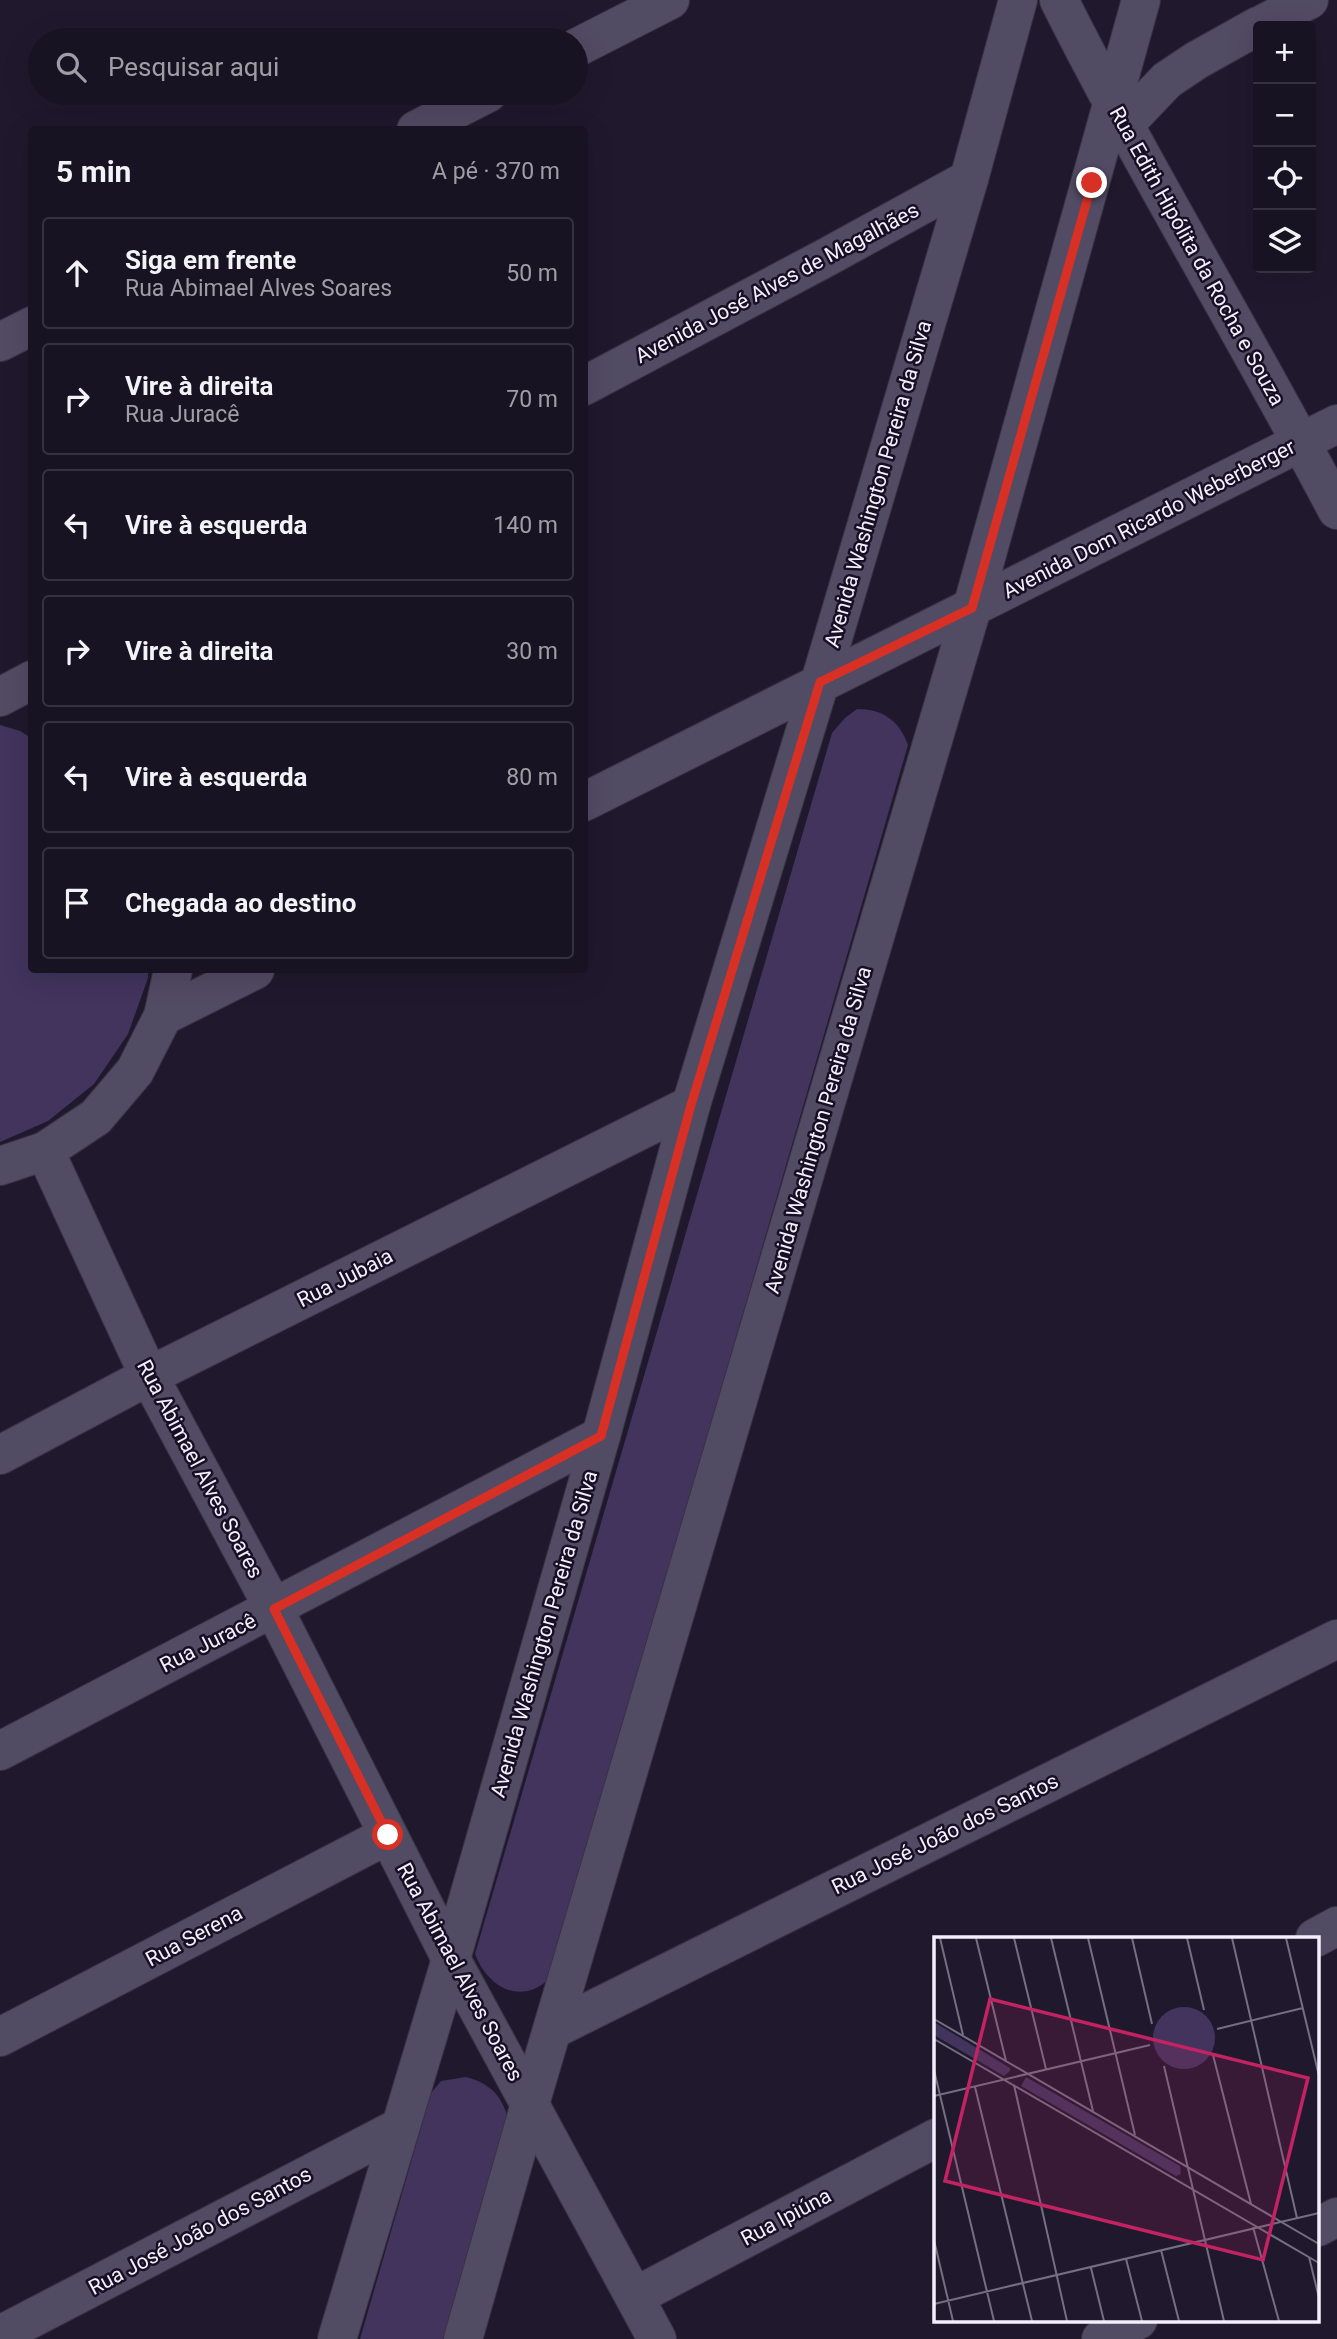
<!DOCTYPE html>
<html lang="pt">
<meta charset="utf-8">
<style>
body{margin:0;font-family:Roboto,sans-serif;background:#211c2a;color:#f1f3f6}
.controls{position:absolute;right:21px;top:21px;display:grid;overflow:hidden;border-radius:7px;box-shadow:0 7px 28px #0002}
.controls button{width:63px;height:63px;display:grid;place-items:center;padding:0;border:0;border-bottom:2px solid #363240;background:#181322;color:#f1f3f6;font:35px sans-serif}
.stop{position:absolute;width:21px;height:21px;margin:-16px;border:5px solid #d93025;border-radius:50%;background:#fff}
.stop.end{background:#d93025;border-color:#fff;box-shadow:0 2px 7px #0008}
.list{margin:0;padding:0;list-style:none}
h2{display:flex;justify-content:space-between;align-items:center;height:91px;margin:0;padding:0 28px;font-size:30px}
h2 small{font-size:23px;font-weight:400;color:#9f9ea5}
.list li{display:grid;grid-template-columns:46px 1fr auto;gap:21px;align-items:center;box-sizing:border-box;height:112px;margin:0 14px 14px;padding:0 14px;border:2px solid #363240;border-radius:7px}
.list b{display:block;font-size:26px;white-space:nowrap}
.list p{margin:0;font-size:23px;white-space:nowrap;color:#9f9ea5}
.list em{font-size:23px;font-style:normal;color:#9f9ea5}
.icon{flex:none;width:38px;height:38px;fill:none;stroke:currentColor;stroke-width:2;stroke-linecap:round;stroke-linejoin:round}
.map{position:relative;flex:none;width:1337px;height:2339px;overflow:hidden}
.search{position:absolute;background:#181322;box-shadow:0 7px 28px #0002;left:28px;top:28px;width:560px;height:77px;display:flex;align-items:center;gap:18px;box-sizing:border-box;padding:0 24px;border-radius:38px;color:#9f9ea5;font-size:26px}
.panel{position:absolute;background:#181322;box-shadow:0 7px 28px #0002;left:28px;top:126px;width:560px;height:847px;border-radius:7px}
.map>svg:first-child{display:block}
.green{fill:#42345d}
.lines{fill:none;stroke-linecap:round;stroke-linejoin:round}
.minor-casing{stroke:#393344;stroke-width:40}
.minor{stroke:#524b64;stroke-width:38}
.route{stroke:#d93025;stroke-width:9}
.labels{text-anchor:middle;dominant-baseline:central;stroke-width:5;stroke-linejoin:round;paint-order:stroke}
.street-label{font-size:21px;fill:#f3effe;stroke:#171024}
.inset-road{fill:none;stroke:#746f81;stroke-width:2}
.view{fill:#c42363;fill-opacity:0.15;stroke:#c42363;stroke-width:3.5}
.inset-edge{fill:none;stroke:#f3effe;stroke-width:3.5}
</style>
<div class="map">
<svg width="1337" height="2339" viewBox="0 0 1337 2339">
<rect width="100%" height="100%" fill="#20192e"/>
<!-- green -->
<g class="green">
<path d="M 857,709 C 882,709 899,720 908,745 L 550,1978 C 521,2006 488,1988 475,1954 L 832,733 L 845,718 Z"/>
<path d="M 0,725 L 20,731 L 31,738 L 32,970 L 148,970 L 148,978 L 128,1034 L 94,1084 L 48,1121 L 0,1142 Z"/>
<path d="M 466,2077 C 493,2084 504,2099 510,2126 L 447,2339 L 360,2339 L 431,2093 L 441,2081 Z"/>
</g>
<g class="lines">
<defs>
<g id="minor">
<path d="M 1059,0 C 1146,173 1247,338 1337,510"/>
<path d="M 1259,26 L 1309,0"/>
<path d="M 576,48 L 670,0"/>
<path d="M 1124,125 L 1167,80 L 1197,60 L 1258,26"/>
<path d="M 416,130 L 488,93"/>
<path d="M 0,342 L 32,326"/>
<path d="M 584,386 L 827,257 L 969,179"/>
<path d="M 0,697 L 32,680"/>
<path d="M 584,802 L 1337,424"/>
<path d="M 163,1016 L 255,970"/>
<path d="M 45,1151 L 149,1376 L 274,1609 L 451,1959 L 657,2339"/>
<path d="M 0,1166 L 45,1151 L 96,1117 L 135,1071 L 163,1016 L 173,970"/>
<path d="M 0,1455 L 149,1376 L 691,1105"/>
<path d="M 0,1751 L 601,1436"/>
<path d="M 1315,1938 L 1337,1926"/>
<path d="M 554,2029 L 1337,1639"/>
<path d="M 0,2037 L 388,1835"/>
<path d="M 1318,2227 L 1337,2217"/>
<path d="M 636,2296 L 936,2138"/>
<path d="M 0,2335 L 400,2127"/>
<path d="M 337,2339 L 451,1959 L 601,1436 L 691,1105 L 820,682 L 969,179 L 1018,0"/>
<path d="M 463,2339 L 530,2104 L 972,608 L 1141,0"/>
<path d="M 1101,2339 L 1138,2320"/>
</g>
</defs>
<!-- minor casing -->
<use href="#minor" class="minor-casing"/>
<!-- minor -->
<use href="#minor" class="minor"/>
</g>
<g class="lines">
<!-- route -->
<path class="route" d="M 388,1835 L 274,1609 L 601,1436 L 691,1105 L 820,682 L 972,608 L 1092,183"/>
</g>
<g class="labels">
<!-- street labels -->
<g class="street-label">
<text transform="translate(1197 256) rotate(61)">Rua Edith Hipólita da Rocha e Souza</text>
<text transform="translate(777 283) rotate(-28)">Avenida José Alves de Magalhães</text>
<text transform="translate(878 484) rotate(-74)">Avenida Washington Pereira da Silva</text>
<text transform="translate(1149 519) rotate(-27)">Avenida Dom Ricardo Weberberger</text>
<text transform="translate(818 1130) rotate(-74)">Avenida Washington Pereira da Silva</text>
<text transform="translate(345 1278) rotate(-27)">Rua Jubaia</text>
<text transform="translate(200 1469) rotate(62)">Rua Abimael Alves Soares</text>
<text transform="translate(544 1634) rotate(-74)">Avenida Washington Pereira da Silva</text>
<text transform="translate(208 1643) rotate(-27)">Rua Juracê</text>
<text transform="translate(945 1834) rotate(-26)">Rua José João dos Santos</text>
<text transform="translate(194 1936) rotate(-28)">Rua Serena</text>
<text transform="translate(460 1972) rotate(62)">Rua Abimael Alves Soares</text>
<text transform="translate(786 2217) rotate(-28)">Rua Ipiúna</text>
<text transform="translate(200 2231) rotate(-28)">Rua José João dos Santos</text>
</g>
</g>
<!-- overview -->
<g transform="translate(934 1937)">
<rect width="385" height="385" fill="#20192e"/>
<path d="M219 101a31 31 0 1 1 62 0a31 31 0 1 1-62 0ZM 0,85 L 76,131 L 76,134 L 70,139 L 0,98 ZM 92,140 L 246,229 L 247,237 L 242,239 L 87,149 Z" fill="#42345d"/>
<path class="inset-road" d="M 6,1 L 29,98M 42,1 L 72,124M 80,1 L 112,132M 117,1 L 159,174M 154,1 L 201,198M 198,1 L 218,87M 253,1 L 270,73M 298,1 L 363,281M 352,1 L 385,139M 0,82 L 385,307M 283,92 L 369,71M 0,102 L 385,326M 279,118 L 317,267M 230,129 L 290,384M 0,133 L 60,384M 80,148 L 133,384M 41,150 L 98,384M 0,159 L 216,108M 319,290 L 345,384M 0,303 L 19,384M 227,313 L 245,384M 375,320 L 385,361M 192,322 L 208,384M 157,331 L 170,384M 0,367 L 385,276"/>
<path class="view" d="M 56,62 L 374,141 L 329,323 L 11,244 Z"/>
<rect width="385" height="385" class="inset-edge"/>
</g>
</svg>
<div class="controls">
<button>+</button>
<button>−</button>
<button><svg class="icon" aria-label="locate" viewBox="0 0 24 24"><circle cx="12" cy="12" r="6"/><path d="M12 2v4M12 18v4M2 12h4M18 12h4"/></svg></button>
<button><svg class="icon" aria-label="layers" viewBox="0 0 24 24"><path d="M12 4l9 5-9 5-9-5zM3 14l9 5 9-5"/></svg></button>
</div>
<div class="stop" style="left:388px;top:1835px"></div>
<div class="stop end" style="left:1092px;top:183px"></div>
<div class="search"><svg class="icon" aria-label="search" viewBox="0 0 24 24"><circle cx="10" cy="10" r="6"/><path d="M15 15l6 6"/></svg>Pesquisar aqui</div>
<section class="panel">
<h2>5 min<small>A pé · 370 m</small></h2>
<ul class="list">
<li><svg class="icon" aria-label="ahead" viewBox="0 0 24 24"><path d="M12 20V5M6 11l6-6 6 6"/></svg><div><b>Siga em frente</b><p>Rua Abimael Alves Soares</p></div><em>50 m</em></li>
<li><svg class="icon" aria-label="right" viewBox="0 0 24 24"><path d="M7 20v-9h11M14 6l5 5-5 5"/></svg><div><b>Vire à direita</b><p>Rua Juracê</p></div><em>70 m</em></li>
<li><svg class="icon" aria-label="left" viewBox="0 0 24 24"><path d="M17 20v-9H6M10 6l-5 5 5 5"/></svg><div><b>Vire à esquerda</b></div><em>140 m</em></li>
<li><svg class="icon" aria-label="right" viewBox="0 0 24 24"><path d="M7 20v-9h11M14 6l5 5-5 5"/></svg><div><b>Vire à direita</b></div><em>30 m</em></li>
<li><svg class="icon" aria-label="left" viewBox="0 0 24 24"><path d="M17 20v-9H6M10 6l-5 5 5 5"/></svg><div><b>Vire à esquerda</b></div><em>80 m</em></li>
<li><svg class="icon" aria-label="arrive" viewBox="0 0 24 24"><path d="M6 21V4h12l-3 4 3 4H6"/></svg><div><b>Chegada ao destino</b></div></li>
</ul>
</section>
</div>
